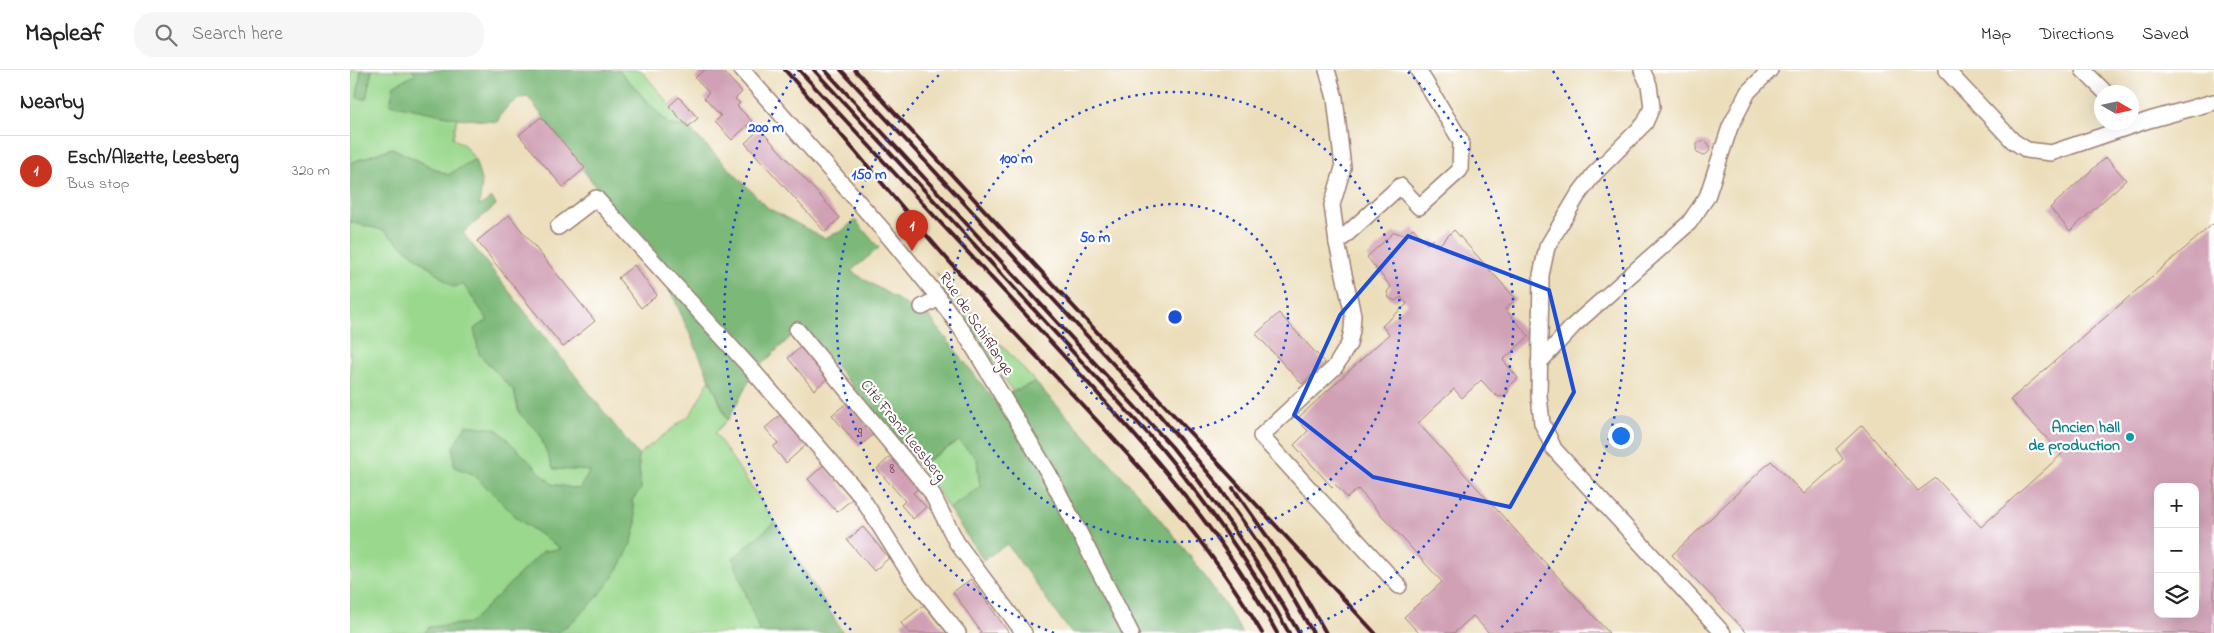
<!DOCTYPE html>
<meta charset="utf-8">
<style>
body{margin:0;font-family:"Indie Flower",sans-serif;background:#f6f6f6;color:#222}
.controls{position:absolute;right:15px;bottom:15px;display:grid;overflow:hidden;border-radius:10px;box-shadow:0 5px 20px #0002}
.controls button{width:45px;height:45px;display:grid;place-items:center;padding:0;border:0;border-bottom:1px solid #e0e0e0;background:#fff;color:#222;font:25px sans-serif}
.compass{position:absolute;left:1744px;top:15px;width:45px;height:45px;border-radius:50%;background:#fff;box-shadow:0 5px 20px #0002;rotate:99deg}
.you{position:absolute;left:1270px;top:365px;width:18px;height:18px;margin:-12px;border:4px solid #fff;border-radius:50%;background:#1a73e8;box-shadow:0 0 0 8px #1a73e833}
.badge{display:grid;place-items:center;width:32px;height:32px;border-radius:50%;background:#c8321e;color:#fff;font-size:16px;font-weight:700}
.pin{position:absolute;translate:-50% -41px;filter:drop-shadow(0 1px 2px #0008)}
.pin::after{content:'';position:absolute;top:26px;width:18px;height:15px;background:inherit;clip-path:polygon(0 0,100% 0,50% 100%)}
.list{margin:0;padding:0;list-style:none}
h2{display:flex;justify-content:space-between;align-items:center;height:65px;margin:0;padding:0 20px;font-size:21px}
h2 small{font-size:16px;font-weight:400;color:#767676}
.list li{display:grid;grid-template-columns:32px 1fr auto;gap:15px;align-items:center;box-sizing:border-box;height:70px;padding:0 20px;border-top:1px solid #e0e0e0}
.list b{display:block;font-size:19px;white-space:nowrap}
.list p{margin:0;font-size:16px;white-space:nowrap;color:#767676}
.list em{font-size:16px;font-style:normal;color:#767676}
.icon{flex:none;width:28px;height:28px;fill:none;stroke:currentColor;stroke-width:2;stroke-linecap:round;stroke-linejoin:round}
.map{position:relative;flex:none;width:1864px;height:563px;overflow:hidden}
header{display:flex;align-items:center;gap:30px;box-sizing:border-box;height:70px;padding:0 25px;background:#fff;border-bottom:1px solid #e0e0e0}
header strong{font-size:24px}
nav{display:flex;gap:28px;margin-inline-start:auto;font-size:18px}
.search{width:350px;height:45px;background:#f6f6f6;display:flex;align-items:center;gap:12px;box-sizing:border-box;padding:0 18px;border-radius:20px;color:#767676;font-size:19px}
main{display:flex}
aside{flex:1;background:#fff}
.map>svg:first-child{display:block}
.green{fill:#9ad88d;stroke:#727c5c}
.forest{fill:#7bb878;stroke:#626c52}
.building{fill:#d0a0b5;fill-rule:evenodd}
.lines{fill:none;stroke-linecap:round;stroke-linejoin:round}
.minor-casing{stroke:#9b7e73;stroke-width:18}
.minor{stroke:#fff;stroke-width:15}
.rail{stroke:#4a1f2b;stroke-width:4}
.marked{fill:none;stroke:#1d4ed8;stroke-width:4;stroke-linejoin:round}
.ring{fill:none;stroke:#1d4ed8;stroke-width:2.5;stroke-dasharray:2.5 5}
.culture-dot{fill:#0f9aa8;stroke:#fff;stroke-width:2}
.labels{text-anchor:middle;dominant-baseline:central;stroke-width:4.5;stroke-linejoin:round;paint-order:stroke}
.number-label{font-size:14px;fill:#6c3f4e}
.street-label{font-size:16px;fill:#4a1f2b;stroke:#fff}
.culture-label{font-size:16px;font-weight:bold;fill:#0d838f;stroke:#fff;text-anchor:end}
.centre{fill:#1d4ed8;stroke:#fff;stroke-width:2.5}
.ring-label{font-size:15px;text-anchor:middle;font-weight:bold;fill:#1d4ed8;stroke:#fff;stroke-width:4.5;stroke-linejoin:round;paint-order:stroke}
</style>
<header>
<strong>Mapleaf</strong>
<div class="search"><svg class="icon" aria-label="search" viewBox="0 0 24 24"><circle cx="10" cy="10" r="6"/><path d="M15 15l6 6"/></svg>Search here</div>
<nav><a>Map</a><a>Directions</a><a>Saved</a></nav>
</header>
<main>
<aside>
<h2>Nearby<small></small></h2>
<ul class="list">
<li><span class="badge">1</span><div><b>Esch/Alzette, Leesberg</b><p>Bus stop</p></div><em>320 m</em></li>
</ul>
</aside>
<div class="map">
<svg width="1864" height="563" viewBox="0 0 1864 563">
<rect width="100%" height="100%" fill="#fff"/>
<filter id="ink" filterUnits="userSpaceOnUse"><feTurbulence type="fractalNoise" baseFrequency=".02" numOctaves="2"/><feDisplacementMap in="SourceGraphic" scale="10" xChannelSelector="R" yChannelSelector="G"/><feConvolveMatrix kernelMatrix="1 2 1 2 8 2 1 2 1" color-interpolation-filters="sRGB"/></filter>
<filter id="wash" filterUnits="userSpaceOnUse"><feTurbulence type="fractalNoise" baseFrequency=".0096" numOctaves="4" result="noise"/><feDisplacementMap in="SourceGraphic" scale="20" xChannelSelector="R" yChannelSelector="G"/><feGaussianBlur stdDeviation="1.12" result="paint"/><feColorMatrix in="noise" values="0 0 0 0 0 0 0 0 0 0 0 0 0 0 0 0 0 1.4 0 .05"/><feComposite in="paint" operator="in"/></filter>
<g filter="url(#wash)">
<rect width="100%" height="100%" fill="#ecdebb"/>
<!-- green -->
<g class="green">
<path d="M 0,0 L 11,0 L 7,27 L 16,29 L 22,0 L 62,0 L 66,4 L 40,33 L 107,48 L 103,68 L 114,75 L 125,89 L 98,105 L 42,78 L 0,93 Z"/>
<path d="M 269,0 L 291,0 L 338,57 L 319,55 Z"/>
<path d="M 0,152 L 33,160 L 103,217 L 112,213 L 138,250 L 129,284 L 164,321 L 169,343 L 189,363 L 195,378 L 240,400 L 286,455 L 282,430 L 291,418 L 288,385 L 341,344 L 360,309 L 377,350 L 365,363 L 425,452 L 384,488 L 410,563 L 0,563 Z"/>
<path d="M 586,202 L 685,312 L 663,322 Z"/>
<path d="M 609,371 L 627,389 L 630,417 L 599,439 L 587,419 L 569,395 Z"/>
</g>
<!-- forest -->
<g class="forest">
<path d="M 11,0 L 22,0 L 16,29 L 7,28 Z"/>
<path d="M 62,0 L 269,0 L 319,55 L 338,57 L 418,138 L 474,168 L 492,161 L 505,150 L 529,178 L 501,201 L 560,237 L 572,237 L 644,330 L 685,312 C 758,391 837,469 892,563 L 721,563 L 657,474 L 633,490 L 599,439 L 630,417 L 627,389 L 609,371 L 569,395 L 452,256 L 404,302 L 378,350 L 315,208 L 178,27 C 164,28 153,39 147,52 L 107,48 L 40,34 L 44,15 L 66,4 Z"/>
<path d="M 42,78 L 98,105 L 125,89 L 132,114 L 129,136 L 142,128 L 146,135 L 113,163 L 288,385 L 291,419 L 282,430 C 283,437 287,449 286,456 C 278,497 241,540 207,563 L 74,563 L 79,557 L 120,553 L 193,481 L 211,479 L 168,449 L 123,404 L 104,397 L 103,377 L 116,355 L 147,359 L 202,414 L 229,419 L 240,401 L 203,399 L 189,363 L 169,343 L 164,321 L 129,284 L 124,259 L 138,250 L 113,214 L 103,217 L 33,160 L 0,152 L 0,93 Z"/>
<path d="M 425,452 L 493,563 L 410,563 L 383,488 Z"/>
</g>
<g id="blocks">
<!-- building -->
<g class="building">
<path d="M 354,0 L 372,0 L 392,22 L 385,29 L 390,33 L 387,36 L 402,51 L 382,70 L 365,52 L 371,46 L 354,28 L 359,23 L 345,8 Z"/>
<path d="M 329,27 L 348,48 L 338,57 L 319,36 Z"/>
<path d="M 191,47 L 235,98 L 213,117 L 169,65 Z"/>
<path d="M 410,59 L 490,148 L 475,162 L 395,73 Z"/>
<circle cx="1353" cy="78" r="7"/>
<path d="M 1756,87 L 1776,110 L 1720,161 L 1700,138 Z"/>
<path d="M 159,145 L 245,251 L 213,277 L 127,171 Z"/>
<path d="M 1864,153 L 1864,563 L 1397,563 L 1322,485 L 1421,391 L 1454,424 L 1493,389 L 1486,379 L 1512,355 L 1568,421 L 1586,408 L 1631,457 L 1712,384 L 1660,330 ZM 1808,417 L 1845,417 L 1845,544 L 1808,544 Z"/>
<path d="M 1063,158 L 1077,174 L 1083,169 L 1089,175 L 1104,160 L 1166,229 L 1155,239 L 1179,266 L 1153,290 L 1168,308 L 1159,317 L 1158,322 L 1154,326 L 1149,327 L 1144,324 L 1131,310 L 1112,328 L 1104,319 L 1068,353 L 1259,563 L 1139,563 L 1123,546 L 1104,563 L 1069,563 L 1054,547 L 1092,512 L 1008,419 L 997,428 L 985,414 L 982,417 L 944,375 L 958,361 L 947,349 L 1039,264 L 1032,256 L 1057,234 L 1051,227 L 1045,231 L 1039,228 L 1037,222 L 1041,217 L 1017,187 L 1044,162 L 1054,165 Z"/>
<path d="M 284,195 L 307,225 L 291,238 L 268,208 Z"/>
<path d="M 929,243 L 975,293 L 952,314 L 906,264 Z"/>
<path d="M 452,276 L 478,308 L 464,320 L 438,288 Z"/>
<path d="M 498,332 L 524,364 L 509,377 L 482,345 Z"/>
<path d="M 430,345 L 456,375 L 436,393 L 423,377 L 428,373 L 415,358 Z"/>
<path d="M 544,383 L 572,415 L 563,423 L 576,437 L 563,449 L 551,435 L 555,431 L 527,399 Z"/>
<path d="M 474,395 L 502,429 L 487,442 L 458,409 Z"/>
<path d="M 513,457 L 539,488 L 524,501 L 497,470 Z"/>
<path d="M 621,509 L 649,549 L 659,563 L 629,563 L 631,562 L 603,522 Z"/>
<path d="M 574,535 L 585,549 L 597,563 L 559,563 L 551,553 Z"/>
</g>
</g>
</g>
<g filter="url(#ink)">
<use href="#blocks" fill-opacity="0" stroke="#9b7e73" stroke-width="1"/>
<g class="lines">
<defs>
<g id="minor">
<path d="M 392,0 L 540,168 L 589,228 L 619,270 L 699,404 L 781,563"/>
<path d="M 977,0 L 985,28 L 993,98 L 982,135 L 987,173 L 1003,245 L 1002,260 L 999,274 L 985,297 L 911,366 L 1049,516"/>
<path d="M 1292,0 L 1299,15 L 1302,37 L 1295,53 L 1244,104 L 1228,125 L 1197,177 L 1191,205 L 1189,326 L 1192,353 L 1204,379 L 1373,563"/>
<path d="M 1596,0 L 1663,71 L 1677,80 L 1701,83 L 1799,50 L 1864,32"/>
<path d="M 1733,0 L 1755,22"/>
<path d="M 208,157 L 246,128 L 404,302 L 510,425 L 562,507 L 608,563"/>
<path d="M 987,173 L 1050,116 L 1069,137 L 1110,100 L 1111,71 L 1068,0"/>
<path d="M 572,237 L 589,228"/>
<path d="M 447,260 L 581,422 L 607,473 L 674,563"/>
<path d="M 1189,293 L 1224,255 L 1339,153 L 1357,127 L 1380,57 L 1398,22 L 1420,0"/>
</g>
</defs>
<!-- minor casing -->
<use href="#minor" class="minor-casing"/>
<!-- minor -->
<use href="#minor" class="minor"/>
<!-- rail -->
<g class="rail">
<path d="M 435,0 C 502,75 564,154 632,228 C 730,335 839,437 912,563"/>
<path d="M 449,0 C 529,86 608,172 688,258 C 777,355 863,446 927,563"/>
<path d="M 464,0 L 811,378 C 859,436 903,497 939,563"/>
<path d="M 475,0 L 822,377 C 870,436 912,497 949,563"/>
<path d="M 491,0 L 802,336 L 865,411 L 926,499 L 963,563"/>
<path d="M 505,0 L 1025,563"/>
<path d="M 883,418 L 935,492 L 976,563"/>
</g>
</g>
</g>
<!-- marked area -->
<path class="marked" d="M 1058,166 L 1199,220 L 1224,322 L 1160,437 L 1023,407 L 944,345 L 990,245 Z"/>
<!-- distance rings -->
<g class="ring">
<circle cx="825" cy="247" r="113"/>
<circle cx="825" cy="247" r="225"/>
<path d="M704 563A338 338 0 0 1 592 2M1058 2A338 338 0 0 1 946 563"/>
<path d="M501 560A451 451 0 0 1 447 1M1203 1A451 451 0 0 1 1149 560"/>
</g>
<!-- markers -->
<circle class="culture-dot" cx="1780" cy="367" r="5"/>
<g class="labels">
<!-- number labels -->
<g class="number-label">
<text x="510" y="363">9</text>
<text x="542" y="399">8</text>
</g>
<!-- street labels -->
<g class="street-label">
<text transform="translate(626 254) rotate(56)">Rue de Schifflange</text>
<text transform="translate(553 361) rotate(51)">Cité Franz Leesberg</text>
</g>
<!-- culture labels -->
<g class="culture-label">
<text x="1770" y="358">Ancien hall<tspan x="1770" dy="18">de production</tspan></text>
</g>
</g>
<circle cx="825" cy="247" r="8" class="centre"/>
<g class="ring-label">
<text x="416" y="62">200 m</text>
<text x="666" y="93">100 m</text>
<text x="519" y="109">150 m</text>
<text x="745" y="172">50 m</text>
</g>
</svg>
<div class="controls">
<button>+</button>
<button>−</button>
<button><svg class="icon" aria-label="layers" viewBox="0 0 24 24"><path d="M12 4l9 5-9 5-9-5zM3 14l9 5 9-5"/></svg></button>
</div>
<svg class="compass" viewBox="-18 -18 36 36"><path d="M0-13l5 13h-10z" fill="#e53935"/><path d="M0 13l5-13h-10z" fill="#767676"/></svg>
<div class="you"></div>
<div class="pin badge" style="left:562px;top:181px">1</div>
</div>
</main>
